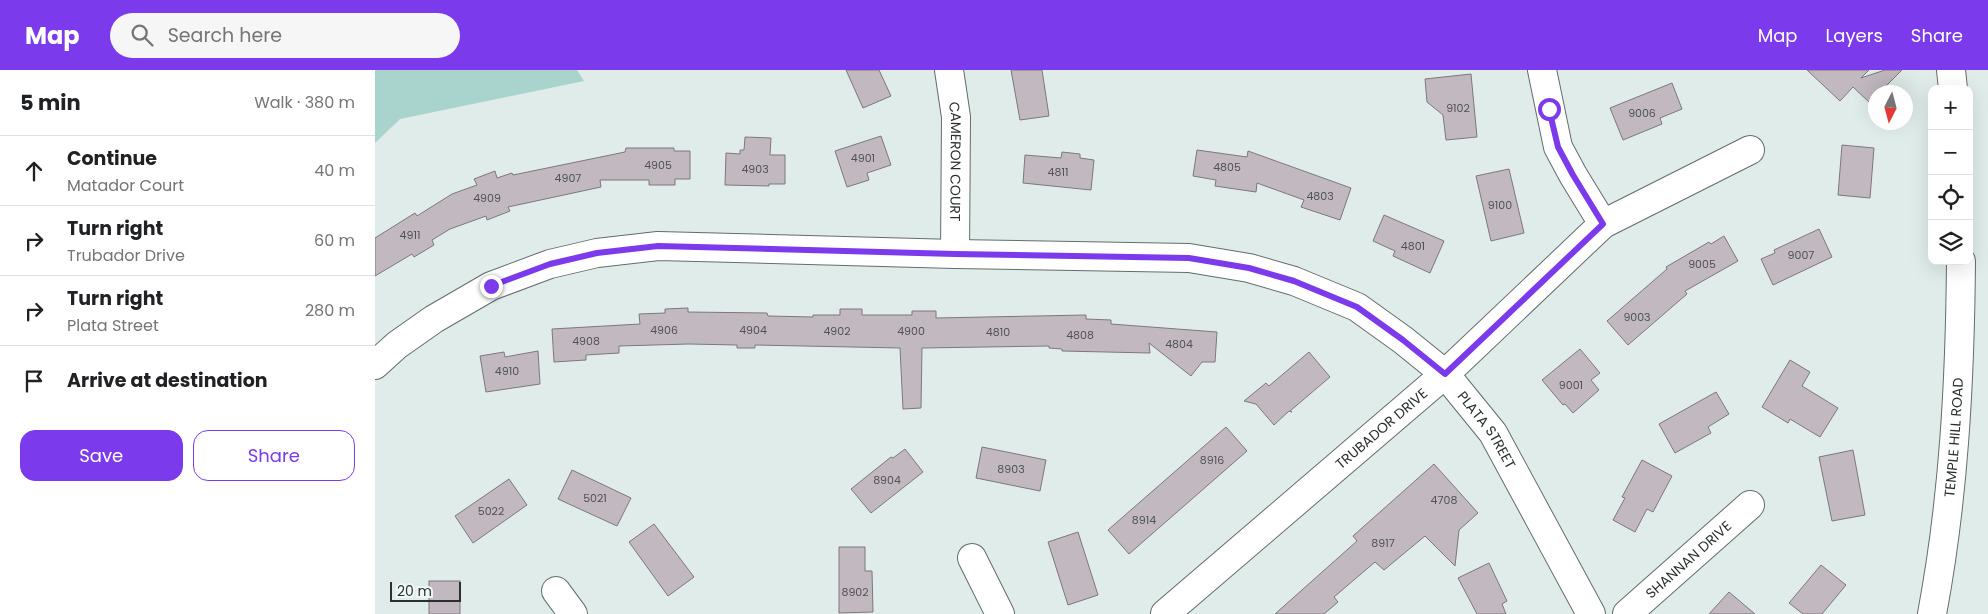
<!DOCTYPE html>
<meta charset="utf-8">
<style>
body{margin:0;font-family:Poppins,sans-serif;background:#f6f6f6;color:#202124}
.controls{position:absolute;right:15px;top:15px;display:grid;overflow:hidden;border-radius:10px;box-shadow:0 5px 20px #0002}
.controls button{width:45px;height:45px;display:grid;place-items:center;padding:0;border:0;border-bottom:1px solid #e0e0e0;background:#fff;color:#202124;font:25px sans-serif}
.compass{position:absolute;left:1493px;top:15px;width:45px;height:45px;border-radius:50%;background:#fff;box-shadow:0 5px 20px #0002;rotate:186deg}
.scale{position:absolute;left:15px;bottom:12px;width:71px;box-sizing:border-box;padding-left:5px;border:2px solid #2b302f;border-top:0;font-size:14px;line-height:18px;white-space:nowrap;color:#2b302f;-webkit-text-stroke:4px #eef9f7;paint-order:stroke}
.stop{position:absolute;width:15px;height:15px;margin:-11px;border:4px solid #7c3aed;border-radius:50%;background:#fff}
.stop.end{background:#7c3aed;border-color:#fff;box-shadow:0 1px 5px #0008}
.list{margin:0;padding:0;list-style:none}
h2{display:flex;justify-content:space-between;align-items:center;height:65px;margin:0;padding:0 20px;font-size:21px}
h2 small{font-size:16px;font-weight:400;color:#757577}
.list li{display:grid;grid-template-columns:32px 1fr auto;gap:15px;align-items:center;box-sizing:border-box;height:70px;padding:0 20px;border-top:1px solid #e0e0e0}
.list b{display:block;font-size:19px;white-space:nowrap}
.list p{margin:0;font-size:16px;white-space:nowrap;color:#757577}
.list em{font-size:16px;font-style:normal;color:#757577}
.actions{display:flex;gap:10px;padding:15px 20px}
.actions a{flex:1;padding:11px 0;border:1px solid #7c3aed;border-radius:15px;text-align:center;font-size:18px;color:#7c3aed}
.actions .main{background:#7c3aed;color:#fff}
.icon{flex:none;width:28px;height:28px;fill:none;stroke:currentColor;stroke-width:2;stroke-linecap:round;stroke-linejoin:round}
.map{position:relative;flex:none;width:1613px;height:544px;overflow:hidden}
header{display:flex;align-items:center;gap:30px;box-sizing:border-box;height:70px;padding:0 25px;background:#7c3aed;color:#fff}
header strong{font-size:24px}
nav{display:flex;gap:28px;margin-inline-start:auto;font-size:18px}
.search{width:350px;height:45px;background:#f6f6f6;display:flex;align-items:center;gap:12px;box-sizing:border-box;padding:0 18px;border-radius:28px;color:#757577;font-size:19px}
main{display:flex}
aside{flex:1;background:#fff}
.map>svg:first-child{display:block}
.green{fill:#a9d3cd}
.building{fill:#c1b9bf;stroke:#7e777c}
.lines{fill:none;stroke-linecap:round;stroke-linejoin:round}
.street-casing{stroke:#636d6b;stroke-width:30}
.secondary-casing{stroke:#636d6b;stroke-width:30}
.street{stroke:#fff;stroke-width:28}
.secondary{stroke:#fff;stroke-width:28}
.route{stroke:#7c3aed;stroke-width:6}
.labels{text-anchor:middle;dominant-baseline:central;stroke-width:4.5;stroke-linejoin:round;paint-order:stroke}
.number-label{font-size:11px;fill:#505253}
.street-label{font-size:14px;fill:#2b302f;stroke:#eef9f7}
</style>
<header>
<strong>Map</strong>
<div class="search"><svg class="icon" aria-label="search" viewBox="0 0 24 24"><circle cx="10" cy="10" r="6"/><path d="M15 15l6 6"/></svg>Search here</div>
<nav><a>Map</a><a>Layers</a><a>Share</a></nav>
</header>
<main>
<aside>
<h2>5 min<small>Walk · 380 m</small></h2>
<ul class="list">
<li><svg class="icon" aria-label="ahead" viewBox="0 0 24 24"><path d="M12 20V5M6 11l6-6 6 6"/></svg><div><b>Continue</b><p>Matador Court</p></div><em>40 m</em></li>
<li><svg class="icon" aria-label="right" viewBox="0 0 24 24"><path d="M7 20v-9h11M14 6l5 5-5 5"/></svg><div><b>Turn right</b><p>Trubador Drive</p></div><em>60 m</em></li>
<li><svg class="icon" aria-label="right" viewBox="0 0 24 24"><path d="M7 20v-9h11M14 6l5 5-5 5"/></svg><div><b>Turn right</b><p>Plata Street</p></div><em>280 m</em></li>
<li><svg class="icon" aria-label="arrive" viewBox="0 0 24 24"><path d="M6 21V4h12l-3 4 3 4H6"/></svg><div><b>Arrive at destination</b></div></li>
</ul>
<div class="actions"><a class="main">Save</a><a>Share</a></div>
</aside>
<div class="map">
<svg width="1613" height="544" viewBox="0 0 1613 544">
<rect width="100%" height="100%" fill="#e0ecea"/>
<!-- green -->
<path class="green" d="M 0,0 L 202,0 L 209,11 L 25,49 L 0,73 Z"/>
<!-- building -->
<g class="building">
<path d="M 471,0 L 504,0 L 516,26 L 488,38 Z"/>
<path d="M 636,0 L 667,0 L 674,46 L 645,50 Z"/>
<path d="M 1432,0 L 1494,0 L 1486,8 L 1510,0 L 1527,0 L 1505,22 L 1500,22 L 1500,27 L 1495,33 L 1478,17 L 1465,31 Z"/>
<path d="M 1096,4 L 1102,67 L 1071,70 L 1068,45 L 1052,32 L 1050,9 Z"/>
<path d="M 1297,13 L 1307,39 L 1285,48 L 1287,54 L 1248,70 L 1235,38 Z"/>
<path d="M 506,66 L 516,95 L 492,103 L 494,110 L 472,117 L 460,81 Z"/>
<path d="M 370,67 L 396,68 L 395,85 L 410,85 L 410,114 L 394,114 L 394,116 L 350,115 L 351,83 L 365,84 L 365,80 L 369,80 Z"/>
<path d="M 1467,75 L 1499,78 L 1495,128 L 1463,125 Z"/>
<path d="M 251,78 L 299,78 L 299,81 L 315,81 L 315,109 L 300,109 L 300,115 L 274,115 L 274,110 L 225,110 L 226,117 L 133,137 L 135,141 L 112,150 L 111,146 L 75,159 L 57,170 L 59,175 L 39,187 L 37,184 L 0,206 L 0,168 L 40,143 L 42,146 L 77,124 L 102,115 L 99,109 L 120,101 L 122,108 L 137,103 L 138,105 L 250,82 Z"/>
<path d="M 822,80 L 872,87 L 873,81 L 976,118 L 965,150 L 926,137 L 929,130 L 882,113 L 881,122 L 840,116 L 841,110 L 818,106 Z"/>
<path d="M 687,82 L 705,84 L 705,88 L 719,90 L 716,120 L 648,113 L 650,85 L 686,88 Z"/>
<path d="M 1134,99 L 1149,163 L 1116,171 L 1101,106 Z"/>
<path d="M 1009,145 L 1069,171 L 1055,203 L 1018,186 L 1020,181 L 998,171 Z"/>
<path d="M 1444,159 L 1457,187 L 1398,215 L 1386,189 L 1400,183 L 1399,180 Z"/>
<path d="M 1349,166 L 1363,191 L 1310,221 L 1312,224 L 1253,275 L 1232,251 L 1292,199 L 1291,197 L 1334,172 L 1336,174 Z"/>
<path d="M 313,238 L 313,242 L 392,243 L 393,246 L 438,247 L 438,245 L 465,245 L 465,239 L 487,239 L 487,245 L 537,245 L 537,241 L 561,241 L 561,248 L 711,245 L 711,249 L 736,250 L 736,254 L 842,262 L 840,292 L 827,292 L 816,306 L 774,273 L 775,283 L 687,281 L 687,279 L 674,278 L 674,276 L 547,278 L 546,338 L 528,339 L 525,278 L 380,275 L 380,278 L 362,278 L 362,275 L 314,274 L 244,276 L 244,283 L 211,285 L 211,290 L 179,292 L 177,259 L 265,254 L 264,244 L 290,243 L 290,239 Z"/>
<path d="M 1205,279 L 1225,303 L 1216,310 L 1224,320 L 1198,343 L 1190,334 L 1188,335 L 1167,310 Z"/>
<path d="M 163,281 L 165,314 L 111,322 L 105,286 L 129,282 L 130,287 Z"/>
<path d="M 934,282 L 955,307 L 915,341 L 917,342 L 914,341 L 899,355 L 881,334 L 869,331 L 891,313 L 894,316 Z"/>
<path d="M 1415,290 L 1435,302 L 1427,316 L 1463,338 L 1445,367 L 1415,349 L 1413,353 L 1387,337 Z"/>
<path d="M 1341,322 L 1354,344 L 1333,357 L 1336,363 L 1300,383 L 1284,354 Z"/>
<path d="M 851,357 L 872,381 L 754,484 L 733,460 Z"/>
<path d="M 607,377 L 671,390 L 665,421 L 601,408 Z"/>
<path d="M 530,379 L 548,402 L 496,443 L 476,419 L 516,387 L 518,388 Z"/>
<path d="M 1478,380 L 1490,445 L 1457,451 L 1444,387 Z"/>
<path d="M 1267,390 L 1297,406 L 1278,442 L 1272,439 L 1260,462 L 1238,450 L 1250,428 L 1247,427 Z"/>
<path d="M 1059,394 L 1103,443 L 1084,460 L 1080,496 L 1050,466 L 1009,500 L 1000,492 L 959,527 L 963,532 L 949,544 L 900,544 L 982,471 L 978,466 Z"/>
<path d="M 197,400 L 256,428 L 242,456 L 183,429 Z"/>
<path d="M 134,409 L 152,435 L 98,473 L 80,446 Z"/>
<path d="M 279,454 L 319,507 L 293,526 L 254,472 Z"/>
<path d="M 703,462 L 723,525 L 693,535 L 673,472 Z"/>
<path d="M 464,477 L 490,477 L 490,501 L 497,501 L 498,542 L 464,543 Z"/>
<path d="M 1114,493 L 1132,531 L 1127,534 L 1131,544 L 1102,544 L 1083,508 Z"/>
<path d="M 1446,495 L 1471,515 L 1447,544 L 1428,544 L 1414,533 Z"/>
<rect x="54" y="511" width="31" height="33"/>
<path d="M 1354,522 L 1380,544 L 1334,544 Z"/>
</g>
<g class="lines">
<defs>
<g id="street">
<path id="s1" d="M 574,0 L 581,47 L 580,184"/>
<path d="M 1167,0 L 1183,77 L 1198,105 L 1228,154"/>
<path d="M 597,488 L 625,544"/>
<path d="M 181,521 L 198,544"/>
<path id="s2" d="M 790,544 L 1070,304 L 1228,154 L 1375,80"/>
<path id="s3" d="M 1252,544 L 1375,435"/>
</g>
<g id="secondary">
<path d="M 1576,0 L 1578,19"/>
<path id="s4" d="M 0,295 L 22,275 L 59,249 L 116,216 L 175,194 L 222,183 L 283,176 L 580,184 L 814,188 L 874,198 L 919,211 L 982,237 L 1028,270 L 1070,304 L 1118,363 L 1216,544"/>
<path id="s5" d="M 1557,544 C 1579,427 1585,310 1586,191"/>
</g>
</defs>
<!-- street casing -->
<use href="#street" class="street-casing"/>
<!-- secondary casing -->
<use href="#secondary" class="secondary-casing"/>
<!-- street -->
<use href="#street" class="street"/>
<!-- secondary -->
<use href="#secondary" class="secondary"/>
</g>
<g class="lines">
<!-- route -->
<path class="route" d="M 116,216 L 175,194 L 222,183 L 283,176 L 580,184 L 814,188 L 874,198 L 919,211 L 982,237 L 1028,270 L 1070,304 L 1228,154 L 1198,105 L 1183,77 L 1174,39"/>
</g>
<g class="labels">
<!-- number labels -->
<g class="number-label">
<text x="1083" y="38">9102</text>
<text x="1267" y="43">9006</text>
<text x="488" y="88">4901</text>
<text x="283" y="95">4905</text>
<text x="852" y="97">4805</text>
<text x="380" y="99">4903</text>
<text x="683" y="102">4811</text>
<text x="193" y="108">4907</text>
<text x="945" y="126">4803</text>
<text x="112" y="128">4909</text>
<text x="1125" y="135">9100</text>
<text x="35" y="165">4911</text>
<text x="1038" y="176">4801</text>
<text x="1426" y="185">9007</text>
<text x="1327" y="194">9005</text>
<text x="1262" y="247">9003</text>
<text x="289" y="260">4906</text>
<text x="378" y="260">4904</text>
<text x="462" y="261">4902</text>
<text x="536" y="261">4900</text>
<text x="623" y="262">4810</text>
<text x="705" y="265">4808</text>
<text x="211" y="271">4908</text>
<text x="804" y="274">4804</text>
<text x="132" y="301">4910</text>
<text x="1196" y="315">9001</text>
<text x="837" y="390">8916</text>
<text x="636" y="399">8903</text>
<text x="512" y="410">8904</text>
<text x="220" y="428">5021</text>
<text x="1069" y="430">4708</text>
<text x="116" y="441">5022</text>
<text x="769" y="450">8914</text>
<text x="1008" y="473">8917</text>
<text x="480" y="522">8902</text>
</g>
<!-- street labels -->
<g class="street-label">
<text stroke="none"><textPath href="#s1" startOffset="92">CAMERON COURT</textPath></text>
<text stroke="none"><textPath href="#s2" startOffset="285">TRUBADOR DRIVE</textPath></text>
<text stroke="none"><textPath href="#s4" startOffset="1201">PLATA STREET</textPath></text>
<text stroke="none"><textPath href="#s5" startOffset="178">TEMPLE HILL ROAD</textPath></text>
<text stroke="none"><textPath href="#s3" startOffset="82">SHANNAN DRIVE</textPath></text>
</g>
</g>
</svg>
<div class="controls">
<button>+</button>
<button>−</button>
<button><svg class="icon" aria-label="locate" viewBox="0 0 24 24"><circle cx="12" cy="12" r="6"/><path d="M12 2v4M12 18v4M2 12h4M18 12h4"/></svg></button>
<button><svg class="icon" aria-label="layers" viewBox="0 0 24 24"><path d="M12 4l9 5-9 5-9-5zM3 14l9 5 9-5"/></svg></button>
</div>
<svg class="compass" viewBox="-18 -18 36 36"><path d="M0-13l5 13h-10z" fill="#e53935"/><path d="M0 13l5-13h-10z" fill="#757577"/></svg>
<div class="scale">20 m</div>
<div class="stop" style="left:1174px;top:39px"></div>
<div class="stop end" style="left:116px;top:216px"></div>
</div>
</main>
